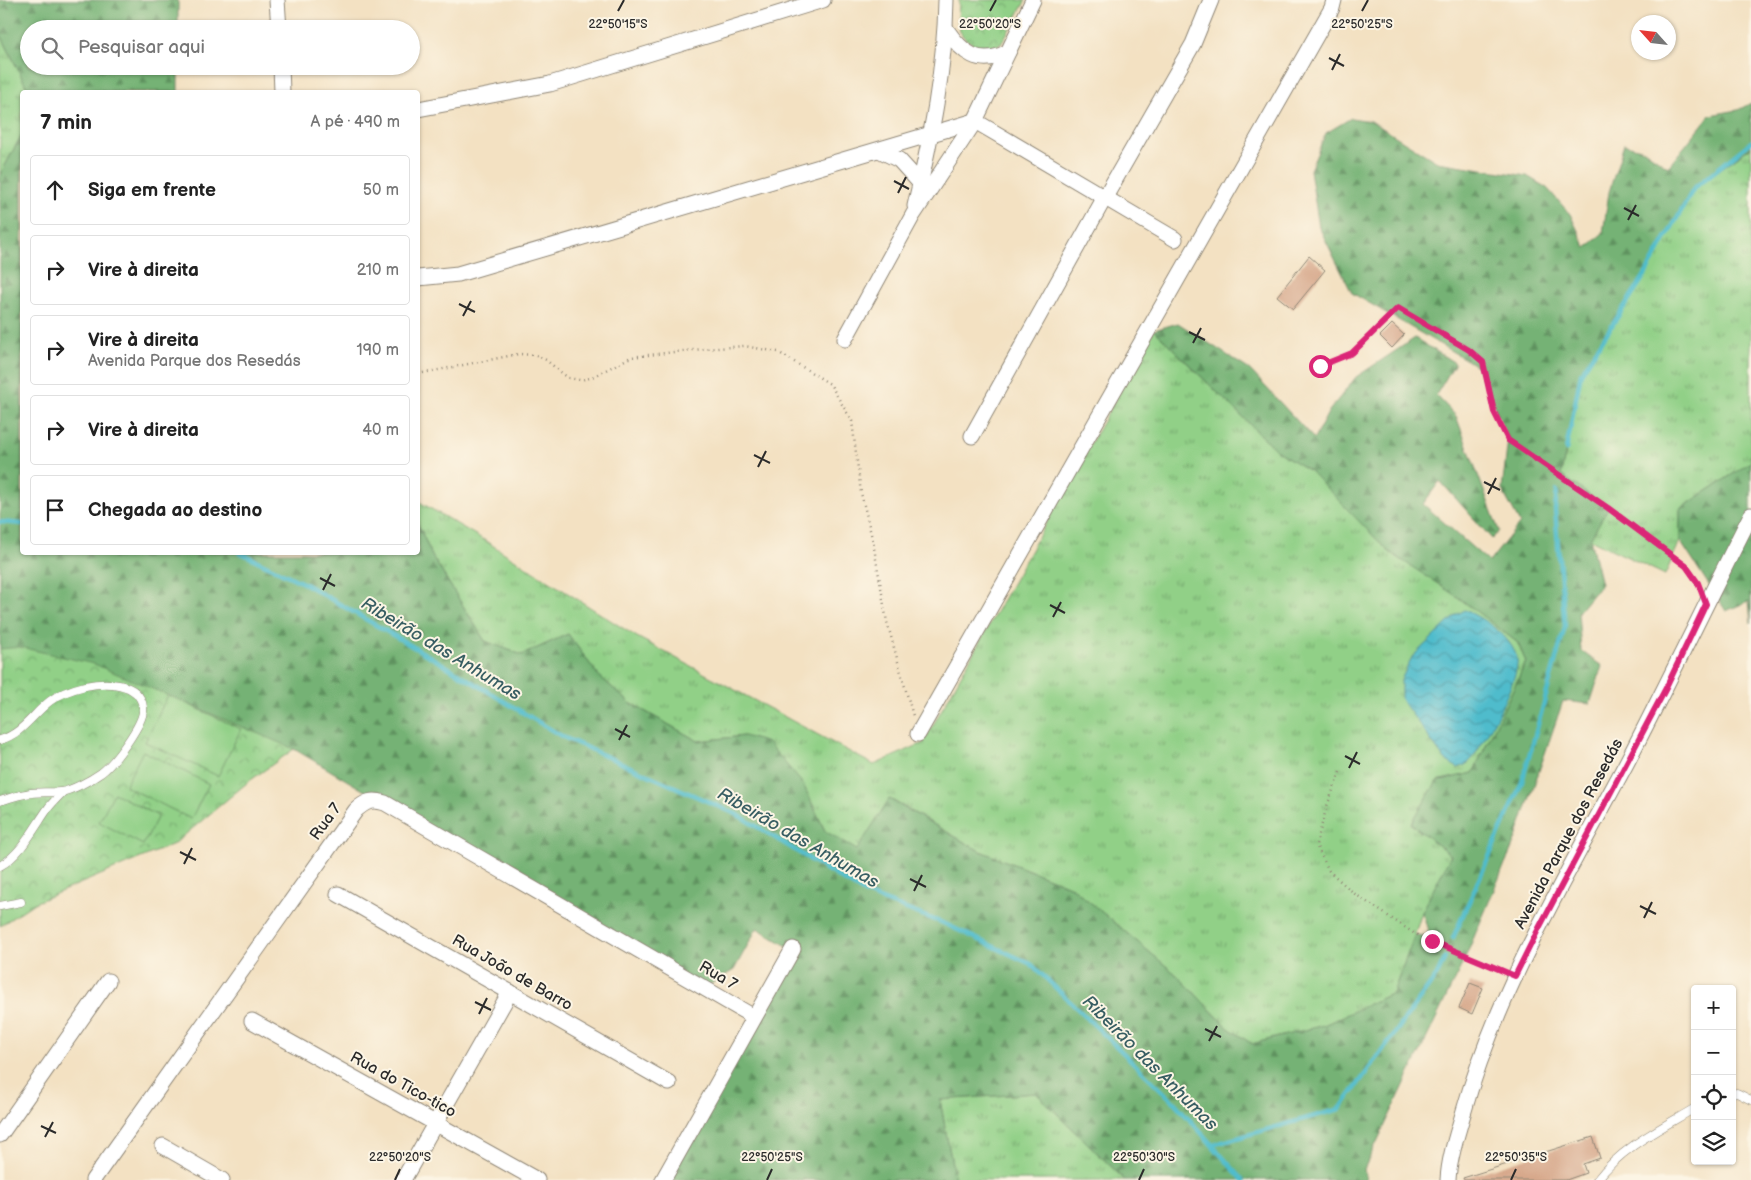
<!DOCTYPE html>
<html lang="pt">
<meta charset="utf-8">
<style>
body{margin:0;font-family:"Balsamiq Sans",sans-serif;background:#f2f2f2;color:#222}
.controls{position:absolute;right:15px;bottom:15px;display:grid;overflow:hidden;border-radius:5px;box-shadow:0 1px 4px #0004}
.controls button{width:45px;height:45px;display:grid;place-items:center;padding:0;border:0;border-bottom:1px solid #e0e0e0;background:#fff;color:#222;font:25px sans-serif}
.compass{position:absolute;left:1631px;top:15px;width:45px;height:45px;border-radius:50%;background:#fff;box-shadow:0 1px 4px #0004;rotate:297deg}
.stop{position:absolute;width:15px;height:15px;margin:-11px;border:4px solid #db2777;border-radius:50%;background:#fff}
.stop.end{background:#db2777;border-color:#fff;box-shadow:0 1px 5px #0008}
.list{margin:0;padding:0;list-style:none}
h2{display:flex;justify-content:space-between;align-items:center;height:65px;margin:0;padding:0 20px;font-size:21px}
h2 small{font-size:16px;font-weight:400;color:#767676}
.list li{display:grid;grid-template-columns:32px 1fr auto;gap:15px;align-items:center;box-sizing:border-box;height:70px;margin:0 10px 10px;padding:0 10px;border:1px solid #e0e0e0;border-radius:5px}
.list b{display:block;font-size:19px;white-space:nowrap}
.list p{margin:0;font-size:16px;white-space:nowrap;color:#767676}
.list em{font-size:16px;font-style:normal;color:#767676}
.icon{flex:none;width:28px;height:28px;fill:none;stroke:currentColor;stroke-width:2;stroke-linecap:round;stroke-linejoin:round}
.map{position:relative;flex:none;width:1751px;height:1180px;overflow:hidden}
.search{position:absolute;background:#fff;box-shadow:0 1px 4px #0004;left:20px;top:20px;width:400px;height:55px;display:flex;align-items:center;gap:12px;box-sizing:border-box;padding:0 18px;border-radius:28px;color:#767676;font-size:19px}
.panel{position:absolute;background:#fff;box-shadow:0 1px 4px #0004;left:20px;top:90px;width:400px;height:465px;border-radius:5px}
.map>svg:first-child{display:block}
.grass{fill:url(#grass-tufts);stroke:#5e7e59}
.forest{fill:url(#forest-firs);stroke:#506e50}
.park{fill:url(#park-crowns);stroke:#5e7e59}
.pitch{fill:#91d087;stroke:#5e7e59}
.water{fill:url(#water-waves);stroke:#3e747c}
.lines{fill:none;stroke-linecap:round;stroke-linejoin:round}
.stream{stroke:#50bccc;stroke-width:4.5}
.building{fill:#d7a88b}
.service-casing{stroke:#8f8676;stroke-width:9}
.minor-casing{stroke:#8f8676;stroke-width:17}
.path{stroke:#8f8676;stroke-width:2.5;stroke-dasharray:1 4;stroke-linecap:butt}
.service{stroke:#fff;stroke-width:8}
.minor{stroke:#fff;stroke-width:15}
.route{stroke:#db2777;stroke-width:6}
.ticks{fill:none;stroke:#2b2b2b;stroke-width:2}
.labels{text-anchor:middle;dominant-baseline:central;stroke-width:4;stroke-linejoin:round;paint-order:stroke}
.street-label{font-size:16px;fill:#2b2b2b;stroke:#fcf5e5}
.water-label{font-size:18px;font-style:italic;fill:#385e63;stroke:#fcf5e5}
.ticks-label{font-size:12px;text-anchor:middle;fill:#2b2b2b;stroke:#fcf5e5;stroke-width:4;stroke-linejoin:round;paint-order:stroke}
</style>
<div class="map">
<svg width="1751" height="1180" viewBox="0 0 1751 1180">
<defs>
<pattern id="grass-tufts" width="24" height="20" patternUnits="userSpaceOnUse" patternTransform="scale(1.25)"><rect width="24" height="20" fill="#91d087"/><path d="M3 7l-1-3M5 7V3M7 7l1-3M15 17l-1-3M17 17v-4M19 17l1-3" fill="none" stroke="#77a96f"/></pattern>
<pattern id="forest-firs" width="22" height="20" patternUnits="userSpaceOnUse" patternTransform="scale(1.25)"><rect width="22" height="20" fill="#74b274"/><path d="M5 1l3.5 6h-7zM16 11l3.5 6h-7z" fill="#5f915f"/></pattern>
<pattern id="park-crowns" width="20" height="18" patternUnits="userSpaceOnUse" patternTransform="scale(1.25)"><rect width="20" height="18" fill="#91d087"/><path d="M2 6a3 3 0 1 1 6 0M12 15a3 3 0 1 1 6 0" fill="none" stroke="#77a96f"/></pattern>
<pattern id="water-waves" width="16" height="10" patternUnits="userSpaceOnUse" patternTransform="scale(1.25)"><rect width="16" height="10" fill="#50bccc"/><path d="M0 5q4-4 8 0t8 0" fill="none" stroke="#4399a6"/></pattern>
</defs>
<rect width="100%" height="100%" fill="#fcf5e5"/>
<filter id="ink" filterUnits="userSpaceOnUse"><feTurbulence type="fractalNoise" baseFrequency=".02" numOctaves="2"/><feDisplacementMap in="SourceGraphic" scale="10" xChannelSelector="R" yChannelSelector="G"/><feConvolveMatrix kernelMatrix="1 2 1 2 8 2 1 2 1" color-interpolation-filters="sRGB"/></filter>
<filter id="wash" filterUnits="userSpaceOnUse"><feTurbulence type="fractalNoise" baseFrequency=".0096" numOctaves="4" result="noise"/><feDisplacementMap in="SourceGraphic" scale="20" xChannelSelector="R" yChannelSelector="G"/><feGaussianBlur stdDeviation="1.12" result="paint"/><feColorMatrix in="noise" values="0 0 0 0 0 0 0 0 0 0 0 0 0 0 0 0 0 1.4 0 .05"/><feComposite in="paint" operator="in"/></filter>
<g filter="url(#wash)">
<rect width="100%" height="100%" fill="#f3e1c2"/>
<!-- grass -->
<g class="grass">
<path d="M 0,20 L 1,35 L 29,92 L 22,92 L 22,134 L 0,175 Z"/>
<path d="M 1751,147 L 1751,462 L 1680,509 L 1680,541 L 1665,575 L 1590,539 L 1561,475 L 1581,373 L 1645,275 L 1694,188 Z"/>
<path d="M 1154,330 L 1277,451 L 1310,471 L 1459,598 L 1518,643 L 1526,662 L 1473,773 L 1437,781 L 1411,824 L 1451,855 L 1422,912 L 1415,934 L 1393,993 L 1324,1025 L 1252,1044 L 1227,1027 L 1178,976 L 1072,887 L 980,851 L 890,799 L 857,851 L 825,831 L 803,784 L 744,736 L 698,741 L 630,703 L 598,675 L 568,634 L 522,655 L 485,641 L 432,556 L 418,524 L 418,501 L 484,540 L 637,637 L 874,765 L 923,743 Z"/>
<path d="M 1036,1093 L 1125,1180 L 955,1180 L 940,1100 Z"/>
</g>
<!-- forest -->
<g class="forest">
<path d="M 0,0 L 178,0 L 178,29 L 29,29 L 29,66 L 178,66 L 178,92 L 29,92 L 1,35 Z"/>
<path d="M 1751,103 L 1751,147 L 1694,188 L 1645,275 L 1581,373 L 1561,475 L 1608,508 L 1590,539 L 1601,584 L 1578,612 L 1581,651 L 1602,666 L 1590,704 L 1563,701 L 1516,838 L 1466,956 L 1364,1169 L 1366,1180 L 1125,1180 L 1036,1093 L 940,1100 L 955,1180 L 663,1180 L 792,949 L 757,928 L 734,970 L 704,988 L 385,803 L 294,749 L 0,649 L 0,175 L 22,134 L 22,552 L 418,552 L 418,524 L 432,556 L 485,641 L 522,655 L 568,634 L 598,675 L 630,703 L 698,741 L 744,736 L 768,743 L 803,784 L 825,831 L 857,850 L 889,799 L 980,851 L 1072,887 L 1178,976 L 1227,1027 L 1252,1044 L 1324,1025 L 1393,993 L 1415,934 L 1431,940 L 1422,912 L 1451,855 L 1411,824 L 1437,781 L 1473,773 L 1526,662 L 1518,643 L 1459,598 L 1388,551 L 1310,471 L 1277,451 L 1154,330 L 1178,323 L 1250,370 L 1314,439 L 1329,411 L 1356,377 L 1415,338 L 1455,363 L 1436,395 L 1456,416 L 1499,531 L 1492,539 L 1440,481 L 1423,504 L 1489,562 L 1520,523 L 1502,490 L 1508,439 L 1477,366 L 1352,293 L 1319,227 L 1310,170 L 1326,133 L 1351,118 L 1371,121 L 1437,162 L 1527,176 L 1547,188 L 1570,214 L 1586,248 L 1603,233 L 1609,192 L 1624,144 L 1644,150 L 1668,167 L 1710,115 L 1738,110 Z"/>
<path d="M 1751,462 L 1751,623 L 1749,601 L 1726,611 L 1680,541 L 1680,509 Z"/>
</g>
<!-- park -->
<g class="park">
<path d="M 959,0 L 1026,0 L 1001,44 C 986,50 965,46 959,29 C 957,21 959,9 959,0 Z"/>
<path d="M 20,647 L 94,664 L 294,749 L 248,782 L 174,844 L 34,903 L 0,926 L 0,649 Z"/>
</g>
<!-- pitch -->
<g class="pitch">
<path d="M 168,695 L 241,729 L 218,776 L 145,742 Z"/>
<path d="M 143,751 L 209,784 L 191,819 L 125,786 Z"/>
<path d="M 114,793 L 158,816 L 143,845 L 99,822 Z"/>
</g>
<!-- water -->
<path class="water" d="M 1465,610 C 1484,619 1512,636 1517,659 C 1521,676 1483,745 1471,760 C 1468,764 1463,766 1458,768 L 1445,760 L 1401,699 L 1401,680 L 1412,657 L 1456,615 Z"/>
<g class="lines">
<!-- stream -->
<g class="stream">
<path d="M 1566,450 L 1581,373 L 1645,275 L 1694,188 L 1751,142"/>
<path d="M 0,522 L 22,524"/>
<path d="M 239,552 L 305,584 L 441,663 L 563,737 L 738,815 L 866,894 L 943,923 L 1031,964 L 1174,1102 L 1243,1180"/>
<path d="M 1453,938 L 1522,782 L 1565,627 L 1555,510 L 1557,491"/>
<path d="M 1212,1145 L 1340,1109 L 1437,975 L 1445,958"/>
</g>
</g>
<g id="blocks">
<!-- building -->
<g class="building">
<path d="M 1309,256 L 1325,270 L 1293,309 L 1277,296 Z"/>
<path d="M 1392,324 L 1404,335 L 1392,348 L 1380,336 Z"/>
<path d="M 1470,983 L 1483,988 L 1472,1014 L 1459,1008 Z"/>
<path d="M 1593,1137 L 1600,1158 L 1583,1164 L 1586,1173 L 1566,1180 L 1464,1180 L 1463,1178 Z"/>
</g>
</g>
</g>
<g filter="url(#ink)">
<use href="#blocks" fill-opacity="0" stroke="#8f8676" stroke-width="1"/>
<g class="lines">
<defs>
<g id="service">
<path d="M 0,740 C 22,734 33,714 50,701 C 60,693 73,689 85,686 C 105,682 139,681 143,707 C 146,722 113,764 101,773 C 91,780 71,791 60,792 C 49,793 36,791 26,794 C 17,795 8,799 0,801"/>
<path d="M 0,866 C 22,854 35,826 49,807 C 53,802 58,797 63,792"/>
<path d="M 0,906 L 21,902"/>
<path d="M 1732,1094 L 1737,1093 L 1751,1100"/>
<path d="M 1597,1180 C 1622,1147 1660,1129 1695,1108"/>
</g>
<g id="minor">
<path d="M 277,0 L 279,29"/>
<path d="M 946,29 C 962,53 979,67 1008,52"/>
<path d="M 281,66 L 282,92"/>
<path d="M 418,109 L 550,84 L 823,0"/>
<path d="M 879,150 L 899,160 L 920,183"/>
<path d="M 915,206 C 931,138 945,69 946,0"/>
<path d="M 418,278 L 458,274 L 975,121 L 1175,239"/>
<path d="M 845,339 L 913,215 L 975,121 L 1033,0"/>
<path d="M 972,436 L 1105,197 L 1193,44 L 1211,0"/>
<path d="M 918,734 L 1332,8 L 1334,0"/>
<path d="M 338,894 L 669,1083"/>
<path d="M 252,1021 L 537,1180"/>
<path d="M 0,1135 L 108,981"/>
<path d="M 163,1146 L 222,1180"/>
<path d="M 93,1180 L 356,810 C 366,801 372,799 385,803 L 754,1017"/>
<path d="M 403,1180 L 510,992"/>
<path d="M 663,1180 L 793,949"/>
<path d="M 1448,1180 C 1449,1158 1457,1135 1463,1114 C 1498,989 1567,875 1627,762 C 1670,680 1709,597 1751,515"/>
</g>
</defs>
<!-- service casing -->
<use href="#service" class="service-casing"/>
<!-- minor casing -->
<use href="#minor" class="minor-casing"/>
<!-- path -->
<g class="path">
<path d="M 1320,366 L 1352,353 L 1397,308 L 1469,350 L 1483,362 L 1494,412 L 1508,439 L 1608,508 L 1686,566 L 1699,588"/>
<path d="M 418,374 L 519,354 L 536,355 L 546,360 L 568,378 L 580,380 L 590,378 L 631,357 L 692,350 L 744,346 L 778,352 L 830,384 L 852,421 L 861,493 L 873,542 L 887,622 L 913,716"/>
<path d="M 1340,772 L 1327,806 L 1316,845 L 1329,871 L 1355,894 L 1415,934 L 1502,970"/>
</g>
<!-- service -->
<use href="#service" class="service"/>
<!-- minor -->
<use href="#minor" class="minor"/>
</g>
</g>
<g class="lines" filter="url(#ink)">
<!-- route -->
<path class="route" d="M 1320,366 L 1352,353 L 1398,308 L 1469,350 L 1483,362 L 1494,412 L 1508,440 L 1608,508 L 1686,566 L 1698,583 L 1706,604 L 1666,688 L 1538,930 L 1515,976 L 1432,941"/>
</g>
<!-- ticks -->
<path class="ticks" d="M 618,11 L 624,0M 990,11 L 996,0M 1362,11 L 1368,0M 1329,58 L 1344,66M 1332,70 L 1340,54M 894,181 L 909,189M 898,193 L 906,177M 1624,208 L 1639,216M 1628,220 L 1636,205M 459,304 L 475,312M 463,316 L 471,301M 1189,332 L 1205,340M 1193,343 L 1201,328M 754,455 L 770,463M 758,467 L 766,451M 1484,482 L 1500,490M 1488,494 L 1496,478M 320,578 L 335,586M 323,590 L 331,574M 1050,605 L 1065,613M 1053,617 L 1061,602M 615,729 L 630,737M 619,740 L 627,725M 1345,756 L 1360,764M 1349,768 L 1357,752M 180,852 L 196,860M 184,864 L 192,848M 910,879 L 926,887M 914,891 L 922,875M 1640,906 L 1656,914M 1644,918 L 1652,902M 475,1002 L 491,1010M 479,1014 L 487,998M 1205,1029 L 1221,1037M 1209,1041 L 1217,1026M 41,1126 L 56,1133M 45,1137 L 53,1122M 395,1180 L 400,1169M 767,1180 L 772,1169M 1139,1180 L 1144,1169M 1511,1180 L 1516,1169"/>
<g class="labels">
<!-- street labels -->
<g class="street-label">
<text transform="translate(326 822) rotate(-54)">Rua 7</text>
<text transform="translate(1569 834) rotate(-62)">Avenida Parque dos Resedás</text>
<text transform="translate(512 973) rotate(30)">Rua João de Barro</text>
<text transform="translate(718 976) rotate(30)">Rua 7</text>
<text transform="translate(403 1085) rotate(29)">Rua do Tico-tico</text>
</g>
<!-- water labels -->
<g class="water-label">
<text transform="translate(441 649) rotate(31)">Ribeirão das Anhumas</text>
<text transform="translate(798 838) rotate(30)">Ribeirão das Anhumas</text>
<text transform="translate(1150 1063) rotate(45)">Ribeirão das Anhumas</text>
</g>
</g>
<g class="ticks-label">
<text x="618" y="28">22°50'15"S</text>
<text x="990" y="28">22°50'20"S</text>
<text x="1362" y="28">22°50'25"S</text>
<text x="400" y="1161">22°50'20"S</text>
<text x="772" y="1161">22°50'25"S</text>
<text x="1144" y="1161">22°50'30"S</text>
<text x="1516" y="1161">22°50'35"S</text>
</g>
</svg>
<div class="controls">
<button>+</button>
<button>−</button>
<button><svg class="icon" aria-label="locate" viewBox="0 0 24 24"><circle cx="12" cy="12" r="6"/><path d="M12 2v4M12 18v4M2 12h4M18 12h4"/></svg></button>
<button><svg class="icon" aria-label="layers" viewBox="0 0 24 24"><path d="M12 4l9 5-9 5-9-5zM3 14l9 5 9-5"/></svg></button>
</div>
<svg class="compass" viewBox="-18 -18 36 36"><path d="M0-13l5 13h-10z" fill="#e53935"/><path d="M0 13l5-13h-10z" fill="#767676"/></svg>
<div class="stop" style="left:1320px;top:366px"></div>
<div class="stop end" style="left:1432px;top:941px"></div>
<div class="search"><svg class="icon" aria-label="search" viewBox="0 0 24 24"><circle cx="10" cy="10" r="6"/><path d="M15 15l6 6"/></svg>Pesquisar aqui</div>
<section class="panel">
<h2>7 min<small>A pé · 490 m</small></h2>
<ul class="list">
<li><svg class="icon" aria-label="ahead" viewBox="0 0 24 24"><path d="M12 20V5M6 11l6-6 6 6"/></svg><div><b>Siga em frente</b></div><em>50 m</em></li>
<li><svg class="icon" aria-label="right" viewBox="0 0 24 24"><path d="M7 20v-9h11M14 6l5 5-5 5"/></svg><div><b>Vire à direita</b></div><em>210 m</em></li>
<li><svg class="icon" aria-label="right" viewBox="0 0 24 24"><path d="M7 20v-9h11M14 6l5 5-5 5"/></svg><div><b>Vire à direita</b><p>Avenida Parque dos Resedás</p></div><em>190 m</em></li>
<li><svg class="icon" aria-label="right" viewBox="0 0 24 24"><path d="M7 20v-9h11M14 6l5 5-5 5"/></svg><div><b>Vire à direita</b></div><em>40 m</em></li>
<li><svg class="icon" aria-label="arrive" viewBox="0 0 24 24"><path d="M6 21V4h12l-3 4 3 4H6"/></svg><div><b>Chegada ao destino</b></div></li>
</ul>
</section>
</div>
